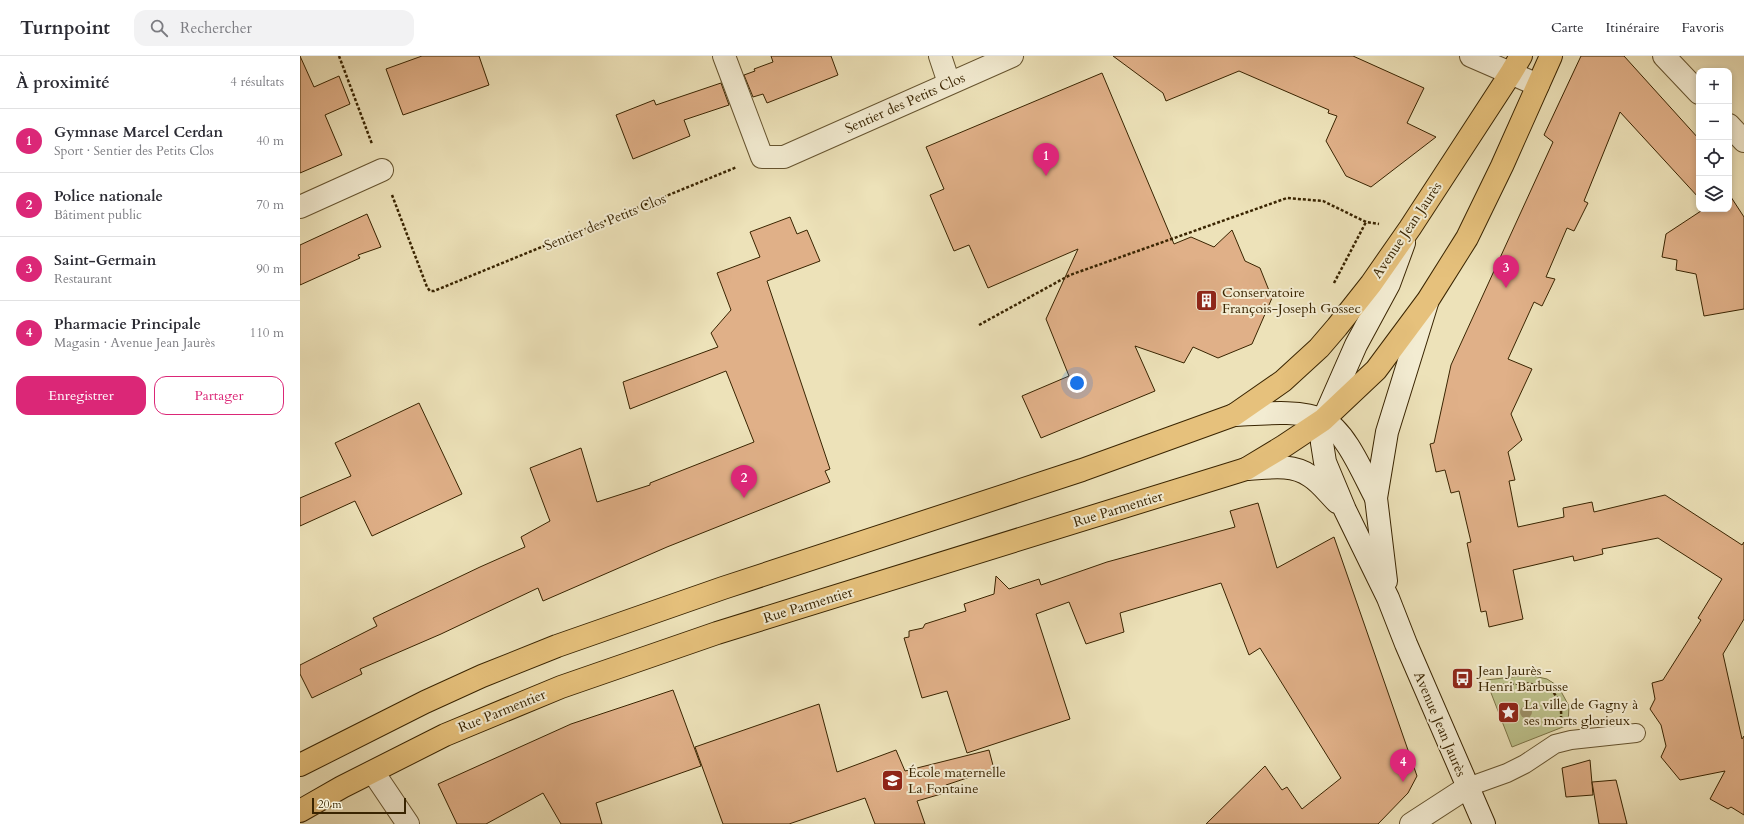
<!DOCTYPE html>
<html lang="fr">
<meta charset="utf-8">
<style>
body{margin:0;font-family:Cardo,serif;background:#f2f2f3;color:#2b2b33}
.controls{position:absolute;right:12px;top:12px;display:grid;overflow:hidden;border-radius:8px;box-shadow:0 2px 6px #0003}
.controls button{width:36px;height:36px;display:grid;place-items:center;padding:0;border:0;border-bottom:1px solid #e1e1e2;background:#fff;color:#2b2b33;font:20px sans-serif}
.scale{position:absolute;left:12px;bottom:10px;width:94px;box-sizing:border-box;padding-left:4px;border:2px solid #392401;border-top:0;font-size:11px;line-height:14px;white-space:nowrap;color:#392401;-webkit-text-stroke:3px #f3ecd2;paint-order:stroke}
.you{position:absolute;left:777px;top:327px;width:14px;height:14px;margin:-10px;border:3px solid #fff;border-radius:50%;background:#1a73e8;box-shadow:0 0 0 6px #1a73e833}
.badge{display:grid;place-items:center;width:26px;height:26px;border-radius:50%;background:#db2777;color:#fff;font-size:13px;font-weight:700}
.pin{position:absolute;translate:-50% -33px;filter:drop-shadow(0 1px 2px #0008)}
.pin::after{content:'';position:absolute;top:21px;width:14px;height:12px;background:inherit;clip-path:polygon(0 0,100% 0,50% 100%)}
.list{margin:0;padding:0;list-style:none}
h2{display:flex;justify-content:space-between;align-items:center;height:52px;margin:0;padding:0 16px;font-size:17px}
h2 small{font-size:13px;font-weight:400;color:#7c7c81}
.list li{display:grid;grid-template-columns:26px 1fr auto;gap:12px;align-items:center;box-sizing:border-box;height:64px;padding:0 16px;border-top:1px solid #e1e1e2}
.list b{display:block;font-size:15px;white-space:nowrap}
.list p{margin:0;font-size:13px;white-space:nowrap;color:#7c7c81}
.list em{font-size:13px;font-style:normal;color:#7c7c81}
.actions{display:flex;gap:8px;padding:12px 16px}
.actions a{flex:1;padding:9px 0;border:1px solid #db2777;border-radius:12px;text-align:center;font-size:14px;color:#db2777}
.actions .main{background:#db2777;color:#fff}
.icon{flex:none;width:22px;height:22px;fill:none;stroke:currentColor;stroke-width:2;stroke-linecap:round;stroke-linejoin:round}
.map{position:relative;flex:none;width:1444px;height:768px;overflow:hidden}
header{display:flex;align-items:center;gap:24px;box-sizing:border-box;height:56px;padding:0 20px;background:#fff;border-bottom:1px solid #e1e1e2}
header strong{font-size:19px}
nav{display:flex;gap:22px;margin-inline-start:auto;font-size:14px}
.search{width:280px;height:36px;background:#f2f2f3;display:flex;align-items:center;gap:10px;box-sizing:border-box;padding:0 14px;border-radius:12px;color:#7c7c81;font-size:15px}
main{display:flex}
aside{flex:1;background:#fff}
.map>svg:first-child{display:block}
.green{fill:#bdc28c;stroke:#7b7346}
.building{fill:#e0b088;stroke:#392401}
.lines{fill:none;stroke-linecap:round;stroke-linejoin:round}
.service-casing{stroke:#66542f;stroke-width:20}
.minor-casing{stroke:#66542f;stroke-width:24}
.secondary-casing{stroke:#392401;stroke-width:24}
.primary-casing{stroke:#392401;stroke-width:24}
.path{stroke:#392401;stroke-width:2.5;stroke-dasharray:3 2;stroke-linecap:butt}
.service{stroke:#f3ecd2;stroke-width:18}
.minor{stroke:#f3ecd2;stroke-width:22}
.secondary{stroke:#f3ecd2;stroke-width:22}
.primary{stroke:#e6c17c;stroke-width:22}
.tree{fill:#9c9067}
.labels{text-anchor:middle;dominant-baseline:central;stroke-width:4;stroke-linejoin:round;paint-order:stroke}
.street-label{font-size:14px;fill:#392401;stroke:#f3ecd2}
.poi-label{font-size:14px;fill:#392401;stroke:#f3ecd2;text-anchor:start}
</style>
<header>
<strong>Turnpoint</strong>
<div class="search"><svg class="icon" aria-label="search" viewBox="0 0 24 24"><circle cx="10" cy="10" r="6"/><path d="M15 15l6 6"/></svg>Rechercher</div>
<nav><a>Carte</a><a>Itinéraire</a><a>Favoris</a></nav>
</header>
<main>
<aside>
<h2>À proximité<small>4 résultats</small></h2>
<ul class="list">
<li><span class="badge">1</span><div><b>Gymnase Marcel Cerdan</b><p>Sport · Sentier des Petits Clos</p></div><em>40 m</em></li>
<li><span class="badge">2</span><div><b>Police nationale</b><p>Bâtiment public</p></div><em>70 m</em></li>
<li><span class="badge">3</span><div><b>Saint-Germain</b><p>Restaurant</p></div><em>90 m</em></li>
<li><span class="badge">4</span><div><b>Pharmacie Principale</b><p>Magasin · Avenue Jean Jaurès</p></div><em>110 m</em></li>
</ul>
<div class="actions"><a class="main">Enregistrer</a><a>Partager</a></div>
</aside>
<div class="map">
<svg width="1444" height="768" viewBox="0 0 1444 768">
<rect width="100%" height="100%" fill="#ede2b9"/>
<filter id="stains"><feTurbulence type="fractalNoise" baseFrequency=".005" numOctaves="4"/><feColorMatrix values="0 0 0 0 .2 0 0 0 0 .09 0 0 0 0 .02 0 0 0 .5 -.17"/></filter>
<radialGradient id="worn" r=".72"><stop offset=".6" stop-color="#630" stop-opacity="0"/><stop offset="1" stop-color="#630" stop-opacity=".3"/></radialGradient>
<!-- green -->
<path class="green" d="M 1229,619 L 1247,623 L 1258,630 L 1269,650 L 1268,669 L 1212,691 L 1186,624 Z"/>
<!-- building -->
<g class="building">
<path d="M 0,0 L 14,31 L 39,20 L 50,48 L 25,59 L 42,99 L 0,117 Z"/>
<path d="M 122,0 L 179,0 L 189,29 L 103,59 L 86,13 Z"/>
<path d="M 471,0 L 531,0 L 538,19 L 467,47 L 463,38 L 453,41 L 444,19 L 455,15 L 454,13 L 473,6 Z"/>
<path d="M 813,0 L 1053,0 L 1124,32 L 1107,67 L 1136,81 L 1071,131 L 1046,120 L 1026,85 L 1037,60 L 1028,57 L 1029,54 L 939,15 L 866,45 L 863,37 Z"/>
<path d="M 1281,0 L 1324,0 L 1399,83 L 1399,142 L 1320,56 L 1284,145 L 1288,147 L 1274,175 L 1267,172 L 1246,221 L 1255,223 L 1242,250 L 1234,246 L 1208,303 L 1232,313 L 1211,358 L 1222,384 L 1208,396 L 1215,424 L 1209,425 L 1218,471 L 1264,461 L 1263,452 L 1292,446 L 1294,456 L 1365,439 L 1442,489 L 1444,486 L 1444,563 L 1423,598 L 1442,683 L 1444,680 L 1444,759 L 1431,751 L 1428,753 L 1410,743 L 1425,715 L 1380,724 L 1361,701 L 1366,690 L 1361,669 L 1350,653 L 1355,643 L 1352,627 L 1363,624 L 1401,564 L 1398,562 L 1422,523 L 1358,482 L 1302,493 L 1303,498 L 1274,505 L 1273,500 L 1213,514 L 1223,563 L 1189,571 L 1186,555 L 1181,556 L 1167,487 L 1171,486 L 1159,435 L 1151,437 L 1145,414 L 1136,416 L 1130,388 L 1134,387 L 1151,309 L 1253,86 L 1244,79 Z"/>
<path d="M 802,17 L 874,188 L 891,181 L 914,191 L 932,174 L 945,205 L 960,212 L 972,242 L 952,288 L 918,302 L 893,291 L 884,307 L 835,290 L 855,335 L 741,382 L 722,340 L 769,320 L 746,263 L 778,193 L 688,232 L 669,189 L 654,195 L 630,139 L 644,133 L 626,91 Z"/>
<path d="M 421,27 L 429,49 L 384,64 L 390,80 L 333,103 L 316,59 L 354,44 L 356,49 Z"/>
<path d="M 1429,138 L 1444,161 L 1444,253 L 1404,260 L 1396,218 L 1376,214 L 1377,204 L 1362,201 L 1366,178 L 1404,153 L 1429,153 Z"/>
<path d="M 67,158 L 81,191 L 58,199 L 60,202 L 0,229 L 0,189 Z"/>
<path d="M 490,161 L 497,178 L 507,174 L 520,205 L 467,225 L 530,413 L 525,415 L 530,426 L 367,491 L 243,545 L 238,532 L 141,578 L 60,613 L 62,618 L 12,642 L 0,618 L 0,609 L 77,570 L 73,562 L 180,511 L 225,491 L 221,481 L 250,465 L 230,412 L 281,392 L 297,446 L 350,429 L 350,427 L 454,386 L 426,315 L 330,353 L 323,326 L 418,291 L 411,277 L 431,254 L 417,217 L 460,201 L 450,176 Z"/>
<path d="M 119,347 L 162,438 L 72,480 L 55,445 L 0,470 L 0,442 L 51,420 L 35,387 Z"/>
<path d="M 958,447 L 977,512 L 1034,481 L 1117,720 L 1108,737 L 1078,768 L 906,768 L 965,710 L 982,734 L 987,731 L 1002,753 L 1041,722 L 960,592 L 949,599 L 921,527 L 820,557 L 824,576 L 786,588 L 769,546 L 736,558 L 770,663 L 667,697 L 647,635 L 622,642 L 604,582 L 609,581 L 609,575 L 623,572 L 625,568 L 666,555 L 664,548 L 694,538 L 696,520 L 709,533 L 739,523 L 741,529 L 807,506 L 935,471 L 930,455 Z"/>
<path d="M 373,634 L 401,710 L 296,747 L 302,768 L 261,768 L 243,737 L 186,768 L 157,768 L 138,728 L 271,668 Z"/>
<path d="M 519,648 L 537,716 L 596,694 L 605,715 L 689,694 L 694,713 L 646,729 L 648,736 L 617,745 L 625,768 L 575,768 L 565,742 L 489,768 L 423,768 L 395,691 Z"/>
<path d="M 1290,704 L 1293,739 L 1266,741 L 1262,712 Z"/>
<path d="M 1316,724 L 1327,768 L 1299,768 L 1292,726 Z"/>
</g>
<g class="lines">
<defs>
<path id="service" d="M 1168,731 L 1207,717 L 1225,708 L 1255,688 L 1271,684 L 1336,677"/>
<g id="minor">
<path d="M 424,0 L 462,101 L 484,101 L 712,0"/>
<path d="M 640,0 L 649,27"/>
<path d="M 1171,0 L 1238,29"/>
<path d="M 1364,0 L 1399,37"/>
<path d="M 1429,69 L 1444,85"/>
<path d="M 0,151 L 82,114"/>
<path d="M 73,716 L 108,768"/>
<path d="M 1111,768 L 1168,731"/>
</g>
<g id="secondary">
<path d="M 1104,187 L 1089,228 L 1056,289 L 1023,364 L 1022,387 L 1025,406 L 1045,454 L 1088,542 L 1106,588 L 1184,768"/>
<path d="M 934,359 C 958,358 1001,353 1023,364 C 1046,375 1064,420 1076,442"/>
<path d="M 946,413 C 967,412 992,407 1010,420 C 1020,426 1028,437 1037,446"/>
<path d="M 1086,525 L 1076,442 L 1087,376 L 1127,247"/>
</g>
<g id="primary">
<path d="M 0,709 L 125,646 L 182,620 L 257,590 L 423,532 L 782,414 L 934,359 L 983,325 L 1019,292 L 1037,271 L 1071,228 L 1110,172 L 1211,17 L 1221,0"/>
<path d="M 0,755 L 42,731 L 145,679 L 261,631 L 417,577 L 946,413 L 984,390 L 1023,364 L 1076,314 L 1128,244 L 1167,182 L 1202,110 L 1251,0"/>
</g>
</defs>
<!-- service casing -->
<use href="#service" class="service-casing"/>
<!-- minor casing -->
<use href="#minor" class="minor-casing"/>
<!-- secondary casing -->
<use href="#secondary" class="secondary-casing"/>
<!-- primary casing -->
<use href="#primary" class="primary-casing"/>
<!-- path -->
<g class="path">
<path d="M 39,0 L 72,88"/>
<path d="M 92,139 L 127,231 L 130,235 L 134,235 L 437,111"/>
<path d="M 1034,227 L 1066,166"/>
<path d="M 679,269 L 770,219 L 987,142 L 1023,145 L 1066,166 L 1079,168"/>
<path d="M 1181,632 C 1208,628 1264,616 1261,661"/>
</g>
<!-- service -->
<use href="#service" class="service"/>
<!-- minor -->
<use href="#minor" class="minor"/>
<!-- secondary -->
<use href="#secondary" class="secondary"/>
<!-- primary -->
<use href="#primary" class="primary"/>
</g>
<!-- trees -->
<circle class="tree" cx="1226" cy="656" r="6"/>
<!-- icons -->
<defs>
<symbol id="building-square" viewBox="-11 -11 22 22"><rect x="-9" y="-9" width="18" height="18" rx="4" fill="#8f2418" stroke="#f3ecd2"/><path d="M-4-6H4V6H1V3H-1V6H-4ZM-2.5-4.3h1.7v1.8h-1.7ZM.8-4.3h1.7v1.8H.8ZM-2.5-1h1.7V.8h-1.7ZM.8-1h1.7V.8H.8Z" fill="#fff"/></symbol>
<symbol id="bus-square" viewBox="-11 -11 22 22"><rect x="-9" y="-9" width="18" height="18" rx="4" fill="#8f2418" stroke="#f3ecd2"/><path d="M-5-6H5V4H4V6H2V4H-2V6H-4V4H-5ZM-3.5-4V0h7V-4ZM-3.5 1.2v1.5H-2V1.2ZM2 1.2v1.5H3.5V1.2Z" fill="#fff"/></symbol>
<symbol id="sight-square" viewBox="-11 -11 22 22"><rect x="-9" y="-9" width="18" height="18" rx="4" fill="#8f2418" stroke="#f3ecd2"/><path d="M0-6L1.8-2.2L6-1.7L2.9 1.2L3.7 5.4L0 3.3L-3.7 5.4L-2.9 1.2L-6-1.7L-1.8-2.2Z" fill="#fff"/></symbol>
<symbol id="school-square" viewBox="-11 -11 22 22"><rect x="-9" y="-9" width="18" height="18" rx="4" fill="#8f2418" stroke="#f3ecd2"/><path d="M0-5L7-2L0 1L-7-2ZM-4 1L0 2.5L4 1V4Q0 6-4 4Z" fill="#fff"/></symbol>
</defs>
<g fill-rule="evenodd">
<use href="#building-square" x="894" y="232" width="25" height="25"/>
<use href="#bus-square" x="1150" y="610" width="25" height="25"/>
<use href="#sight-square" x="1196" y="644" width="25" height="25"/>
<use href="#school-square" x="580" y="712" width="25" height="25"/>
</g>
<g class="labels">
<!-- street labels -->
<g class="street-label">
<text transform="translate(605 47) rotate(-24)">Sentier des Petits Clos</text>
<text transform="translate(305 166) rotate(-22)">Sentier des Petits Clos</text>
<text transform="translate(1107 174) rotate(-56)">Avenue Jean Jaurès</text>
<text transform="translate(818 453) rotate(-17)">Rue Parmentier</text>
<text transform="translate(508 549) rotate(-17)">Rue Parmentier</text>
<text transform="translate(202 655) rotate(-22)">Rue Parmentier</text>
<text transform="translate(1140 668) rotate(67)">Avenue Jean Jaurès</text>
</g>
<!-- poi labels -->
<g class="poi-label">
<text x="922" y="236">Conservatoire<tspan x="922" dy="16">François-Joseph Gossec</tspan></text>
<text x="1178" y="614">Jean Jaurès -<tspan x="1178" dy="16">Henri Barbusse</tspan></text>
<text x="1224" y="648">La ville de Gagny à<tspan x="1224" dy="16">ses morts glorieux</tspan></text>
<text x="608" y="716">École maternelle<tspan x="608" dy="16">La Fontaine</tspan></text>
</g>
</g>
<rect width="100%" height="100%" filter="url(#stains)"/>
<rect width="100%" height="100%" fill="url(#worn)"/>
</svg>
<div class="controls">
<button>+</button>
<button>−</button>
<button><svg class="icon" aria-label="locate" viewBox="0 0 24 24"><circle cx="12" cy="12" r="6"/><path d="M12 2v4M12 18v4M2 12h4M18 12h4"/></svg></button>
<button><svg class="icon" aria-label="layers" viewBox="0 0 24 24"><path d="M12 4l9 5-9 5-9-5zM3 14l9 5 9-5"/></svg></button>
</div>
<div class="scale">20 m</div>
<div class="you"></div>
<div class="pin badge" style="left:746px;top:120px">1</div>
<div class="pin badge" style="left:444px;top:442px">2</div>
<div class="pin badge" style="left:1206px;top:232px">3</div>
<div class="pin badge" style="left:1103px;top:726px">4</div>
</div>
</main>
